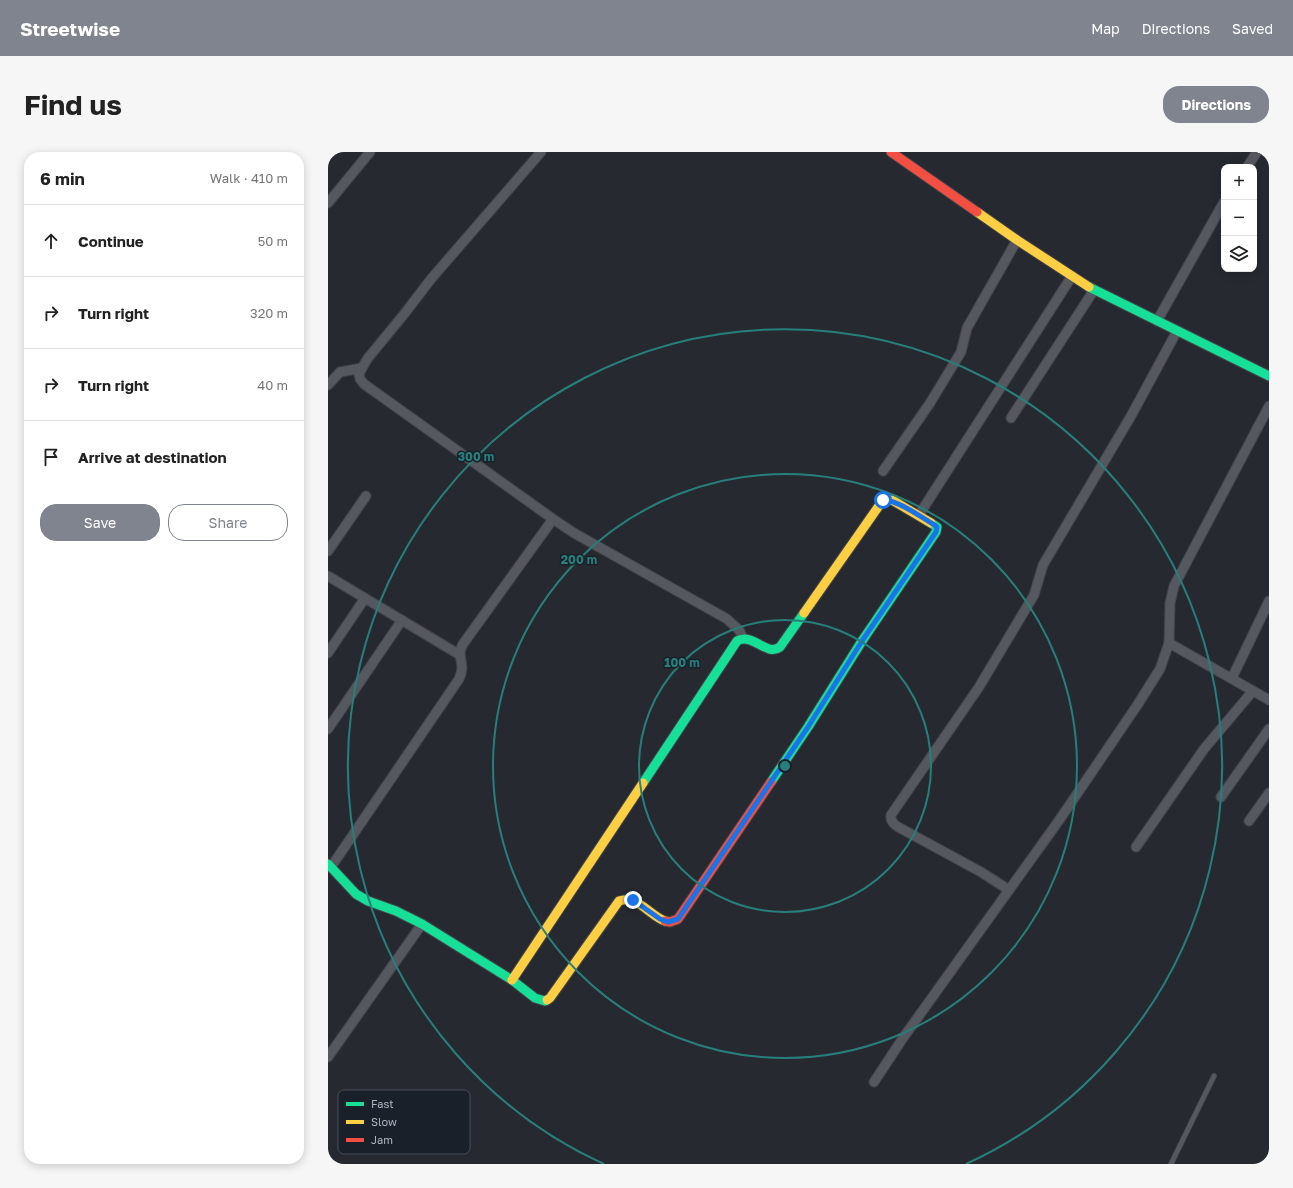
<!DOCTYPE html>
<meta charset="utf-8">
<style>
body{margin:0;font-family:"Golos Text",sans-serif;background:#f6f6f6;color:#222}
.controls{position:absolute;right:12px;top:12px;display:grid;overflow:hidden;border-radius:8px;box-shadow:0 2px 10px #0003}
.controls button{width:36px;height:36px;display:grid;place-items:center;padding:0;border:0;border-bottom:1px solid #e0e0e0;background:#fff;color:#222;font:20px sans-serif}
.stop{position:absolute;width:12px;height:12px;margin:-9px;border:3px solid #1a73e8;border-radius:50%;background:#fff}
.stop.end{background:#1a73e8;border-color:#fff;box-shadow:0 1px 4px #0008}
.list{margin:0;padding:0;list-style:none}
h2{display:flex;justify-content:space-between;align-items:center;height:52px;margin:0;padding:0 16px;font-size:17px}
h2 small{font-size:13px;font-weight:400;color:#767676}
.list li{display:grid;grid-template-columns:26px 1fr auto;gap:12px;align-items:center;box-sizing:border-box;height:72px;padding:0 16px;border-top:1px solid #e0e0e0}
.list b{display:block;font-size:15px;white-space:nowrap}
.list em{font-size:13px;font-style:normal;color:#767676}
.actions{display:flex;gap:8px;padding:12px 16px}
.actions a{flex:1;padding:9px 0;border:1px solid #7f848f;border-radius:16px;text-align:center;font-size:14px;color:#7f848f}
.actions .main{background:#7f848f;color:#fff}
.icon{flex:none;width:22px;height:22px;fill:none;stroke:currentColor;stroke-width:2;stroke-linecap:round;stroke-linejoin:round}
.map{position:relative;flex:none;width:941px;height:1012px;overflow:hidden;border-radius:16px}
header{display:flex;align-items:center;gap:24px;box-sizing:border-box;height:56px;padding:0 20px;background:#7f848f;color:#fff}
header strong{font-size:19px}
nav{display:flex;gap:22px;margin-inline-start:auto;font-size:14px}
.intro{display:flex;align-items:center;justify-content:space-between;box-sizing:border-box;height:96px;padding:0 24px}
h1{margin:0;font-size:28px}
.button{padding:10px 18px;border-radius:16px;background:#7f848f;color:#fff;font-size:14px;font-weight:700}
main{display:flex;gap:24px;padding:0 24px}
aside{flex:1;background:#fff;border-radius:16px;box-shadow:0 2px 10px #0003}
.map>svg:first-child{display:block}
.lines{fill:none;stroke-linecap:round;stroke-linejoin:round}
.lane-casing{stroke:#424449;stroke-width:6}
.street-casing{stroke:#424449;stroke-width:11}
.fast-casing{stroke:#424449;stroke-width:11}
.slow-casing{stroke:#424449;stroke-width:11}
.jam-casing{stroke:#424449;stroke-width:11}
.lane{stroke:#55585e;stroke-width:4.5}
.street{stroke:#55585e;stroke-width:9}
.fast{stroke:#16e098;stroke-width:9}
.slow{stroke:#ffcf43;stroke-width:9}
.jam{stroke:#f24e42;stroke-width:9}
.route{stroke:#1a73e8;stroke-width:5}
.ring{fill:none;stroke:#277f7b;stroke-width:2}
.key{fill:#1a202a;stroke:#474d58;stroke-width:1}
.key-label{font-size:11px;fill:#afb5c2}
.centre{fill:#277f7b;stroke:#1a202a;stroke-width:2}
.ring-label{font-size:12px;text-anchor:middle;font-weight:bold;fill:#277f7b;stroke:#1a202a;stroke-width:3;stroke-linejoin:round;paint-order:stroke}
</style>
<header>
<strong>Streetwise</strong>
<nav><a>Map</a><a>Directions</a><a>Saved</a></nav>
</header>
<div class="intro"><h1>Find us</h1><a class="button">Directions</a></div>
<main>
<aside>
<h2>6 min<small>Walk · 410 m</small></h2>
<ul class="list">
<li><svg class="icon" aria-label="ahead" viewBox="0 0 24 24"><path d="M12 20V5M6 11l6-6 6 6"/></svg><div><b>Continue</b></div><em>50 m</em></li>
<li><svg class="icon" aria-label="right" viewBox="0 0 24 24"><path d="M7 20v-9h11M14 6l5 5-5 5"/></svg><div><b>Turn right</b></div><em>320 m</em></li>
<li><svg class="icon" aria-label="right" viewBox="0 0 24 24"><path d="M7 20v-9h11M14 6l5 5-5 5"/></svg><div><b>Turn right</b></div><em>40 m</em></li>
<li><svg class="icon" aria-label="arrive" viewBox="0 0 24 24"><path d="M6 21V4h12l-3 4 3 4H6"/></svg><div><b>Arrive at destination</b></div></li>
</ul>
<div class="actions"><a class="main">Save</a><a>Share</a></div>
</aside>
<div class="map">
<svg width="941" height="1012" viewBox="0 0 941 1012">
<rect width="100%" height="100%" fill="#262a30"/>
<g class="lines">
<defs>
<path id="lane" d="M 843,1012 L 886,924"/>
<g id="street">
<path d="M 213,0 L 103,127 L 77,161 L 40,206 L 34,216 L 31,222 L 32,227 L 36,232 L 225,367 L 246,381 L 399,467 L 411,478 L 415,486"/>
<path d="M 919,15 L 929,0"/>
<path d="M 0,51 L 42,0"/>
<path d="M 829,169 L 896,50"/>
<path d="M 0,233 L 12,220 L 34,216"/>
<path d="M 683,266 L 766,138"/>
<path d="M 555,319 L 602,251 L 633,200 L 639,176 L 689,88"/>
<path d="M 591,363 L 744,124"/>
<path d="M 0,399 L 38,344"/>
<path d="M 0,424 L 132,503"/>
<path d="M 841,491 L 941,548"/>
<path d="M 0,501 L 37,446"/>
<path d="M 904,526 L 941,449"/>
<path d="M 0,577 L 74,468"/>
<path d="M 893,645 L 941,577"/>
<path d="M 921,669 L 941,641"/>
<path d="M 808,695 L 876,597 L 924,540"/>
<path d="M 3,715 L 131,527 C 139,511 127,505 135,492 L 225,367"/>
<path d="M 681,738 L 653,720 L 572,676 C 567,673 562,670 563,663 L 651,535 L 706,443 L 715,413 L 803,264 L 849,179"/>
<path d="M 0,905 L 94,772"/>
<path d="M 546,930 L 575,886 L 732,667 L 810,552 L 832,517 L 841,491 L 842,451 L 846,434 L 941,254"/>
</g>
<g id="fast">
<path d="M 761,135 L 941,224"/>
<path d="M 443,630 L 480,575 L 534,489 L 608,380 L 609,375 L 603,371"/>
<path d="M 315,631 L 409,489 C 425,480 438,505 452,495 L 476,461"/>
<path d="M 0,712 L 28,742 L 40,749 L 68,759 L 94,772 L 184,828 L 207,846 L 217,849 L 219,848"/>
</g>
<g id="slow">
<path d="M 649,60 L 689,88 L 761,135"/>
<path d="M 476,461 L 555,348 L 564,348 L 603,371"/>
<path d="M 184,828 L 315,631"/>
<path d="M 219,848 L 222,846 L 291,749 C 309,742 322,764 337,769"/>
</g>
<g id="jam">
<path d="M 563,0 L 649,60"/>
<path d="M 337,769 L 342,770 L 350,767 L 443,630"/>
</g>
</defs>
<!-- lane casing -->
<use href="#lane" class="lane-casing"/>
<!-- street casing -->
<use href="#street" class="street-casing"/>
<!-- fast casing -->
<use href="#fast" class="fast-casing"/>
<!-- slow casing -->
<use href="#slow" class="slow-casing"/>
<!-- jam casing -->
<use href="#jam" class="jam-casing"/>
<!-- lane -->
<use href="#lane" class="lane"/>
<!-- street -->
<use href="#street" class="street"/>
<!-- fast -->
<use href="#fast" class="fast"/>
<!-- slow -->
<use href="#slow" class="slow"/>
<!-- jam -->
<use href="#jam" class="jam"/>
</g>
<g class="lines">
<!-- route -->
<path class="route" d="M 305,748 L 332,767 L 340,770 L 350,767 L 480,575 L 534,489 L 608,380 L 609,375 L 608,374 C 596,367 567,346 555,348"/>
</g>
<!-- distance rings -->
<g class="ring">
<circle cx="457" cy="614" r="146"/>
<circle cx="457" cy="614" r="292"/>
<path d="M276 1012A437 437 0 1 1 638 1012"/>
</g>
<!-- legend -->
<rect x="10" y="938" width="132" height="64" rx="6" class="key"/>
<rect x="18" y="950" width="18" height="4" fill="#16e098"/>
<rect x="18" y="968" width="18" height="4" fill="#ffcf43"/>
<rect x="18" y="986" width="18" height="4" fill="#f24e42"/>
<g class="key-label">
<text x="43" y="956">Fast</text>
<text x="43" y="974">Slow</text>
<text x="43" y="992">Jam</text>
</g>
<circle cx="457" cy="614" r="6" class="centre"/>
<g class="ring-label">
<text x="148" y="309">300 m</text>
<text x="251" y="412">200 m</text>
<text x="354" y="515">100 m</text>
</g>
</svg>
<div class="controls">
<button>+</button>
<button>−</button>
<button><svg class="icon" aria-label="layers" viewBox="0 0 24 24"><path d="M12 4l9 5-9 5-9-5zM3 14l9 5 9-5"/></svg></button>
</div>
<div class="stop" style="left:555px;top:348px"></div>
<div class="stop end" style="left:305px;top:748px"></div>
</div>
</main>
